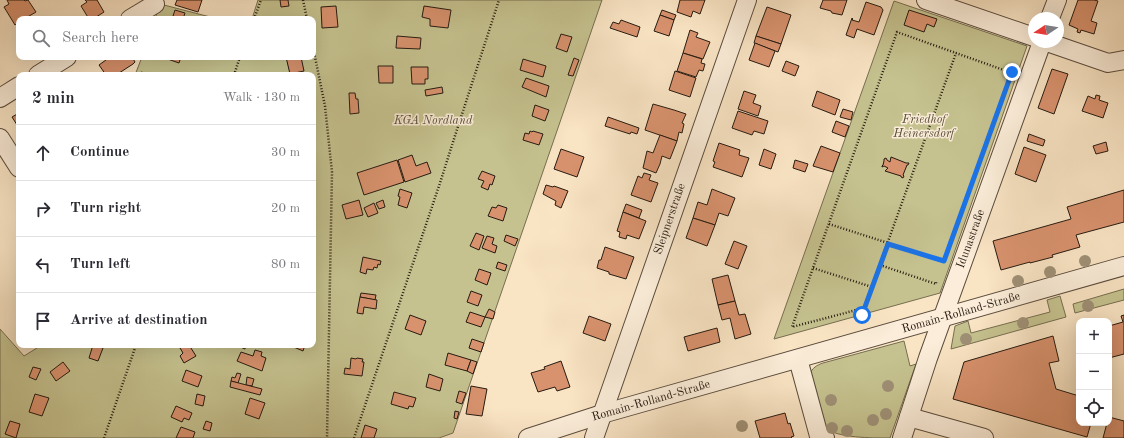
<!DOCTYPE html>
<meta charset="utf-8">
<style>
body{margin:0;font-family:"Old Standard TT",serif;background:#f2f2f3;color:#2b2b33}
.controls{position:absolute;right:12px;bottom:12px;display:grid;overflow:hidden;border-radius:8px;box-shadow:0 4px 16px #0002}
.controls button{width:36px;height:36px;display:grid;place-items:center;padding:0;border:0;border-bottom:1px solid #e1e1e2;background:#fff;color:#2b2b33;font:20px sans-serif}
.compass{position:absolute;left:1028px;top:12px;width:36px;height:36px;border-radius:50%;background:#fff;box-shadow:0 4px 16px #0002;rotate:258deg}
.stop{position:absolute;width:12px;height:12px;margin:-9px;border:3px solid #1a73e8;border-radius:50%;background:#fff}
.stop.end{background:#1a73e8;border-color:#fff;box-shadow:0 1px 4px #0008}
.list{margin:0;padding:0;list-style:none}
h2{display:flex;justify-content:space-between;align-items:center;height:52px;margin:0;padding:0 16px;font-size:17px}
h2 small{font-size:13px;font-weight:400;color:#7c7c81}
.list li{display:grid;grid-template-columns:26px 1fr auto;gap:12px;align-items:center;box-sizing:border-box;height:56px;padding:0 16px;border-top:1px solid #e1e1e2}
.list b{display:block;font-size:15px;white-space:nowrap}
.list em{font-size:13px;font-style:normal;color:#7c7c81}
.icon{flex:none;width:22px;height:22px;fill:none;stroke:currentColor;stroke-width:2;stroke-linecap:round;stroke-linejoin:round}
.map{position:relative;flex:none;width:1124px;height:438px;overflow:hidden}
.search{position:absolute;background:#fff;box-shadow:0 4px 16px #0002;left:16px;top:16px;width:300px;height:44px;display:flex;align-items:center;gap:10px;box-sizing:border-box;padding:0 14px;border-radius:8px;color:#7c7c81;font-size:15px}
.panel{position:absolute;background:#fff;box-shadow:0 4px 16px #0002;left:16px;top:72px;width:300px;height:276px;border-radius:8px}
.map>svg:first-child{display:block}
.green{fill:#c5c28f;stroke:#766e50}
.building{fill:#d8926e;stroke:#261a10}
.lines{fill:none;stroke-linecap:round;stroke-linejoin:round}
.street-casing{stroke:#5b4c3d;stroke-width:20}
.path{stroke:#261a10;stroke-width:2.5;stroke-dasharray:1 2;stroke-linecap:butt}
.street{stroke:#fbedd9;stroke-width:18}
.tree{fill:#9f9076}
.route{stroke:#1a73e8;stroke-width:5}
.labels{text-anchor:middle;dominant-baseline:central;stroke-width:3;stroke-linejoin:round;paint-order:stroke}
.park-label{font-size:12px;font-style:italic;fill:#564c36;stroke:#fbedd9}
.street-label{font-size:12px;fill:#261a10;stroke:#fbedd9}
</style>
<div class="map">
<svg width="1124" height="438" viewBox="0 0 1124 438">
<rect width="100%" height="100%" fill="#f9e4c4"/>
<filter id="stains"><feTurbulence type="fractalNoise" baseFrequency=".005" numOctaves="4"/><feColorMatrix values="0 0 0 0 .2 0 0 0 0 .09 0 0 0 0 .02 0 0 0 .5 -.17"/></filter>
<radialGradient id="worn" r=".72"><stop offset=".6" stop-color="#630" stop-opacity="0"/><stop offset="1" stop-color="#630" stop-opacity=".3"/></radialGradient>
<!-- green -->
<g class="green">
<path d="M 258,0 L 602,0 L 453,433 L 439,438 L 0,438 L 0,329 L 24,356 L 37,348 L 38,345 L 313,345 L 313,75 L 135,75 L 142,57 L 313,57 L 313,19 L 252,19 Z"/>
<path d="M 894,1 L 1027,46 L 940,293 L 774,339 Z"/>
<path d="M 160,4 L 218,19 L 155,19 Z"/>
<path d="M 1124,289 L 1124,300 L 1075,313 L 1073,304 Z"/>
<path d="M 1060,296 L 1066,317 L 951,349 L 955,326 L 968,321 L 971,333 L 1050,312 L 1047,300 Z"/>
<path d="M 904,341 L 910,366 L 916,364 L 890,438 C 871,438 838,438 825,428 L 810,374 C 812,368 817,365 823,363 Z"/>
</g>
<!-- building -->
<g class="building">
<path d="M 7,0 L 24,0 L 25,1 L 28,0 L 36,12 L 24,19 L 19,19 L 19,22 L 15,25 L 4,7 L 9,4 Z"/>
<path d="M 85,0 L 97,0 L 104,12 L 93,19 L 89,19 L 81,6 L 87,2 Z"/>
<path d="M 177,0 L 202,0 L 198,12 L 175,5 Z"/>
<path d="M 280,0 L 288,0 L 289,6 L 281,7 Z"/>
<path d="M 680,0 L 705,0 L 700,14 L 693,11 L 691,17 L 677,12 Z"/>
<path d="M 823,0 L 847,0 L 842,15 L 832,13 L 831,11 L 820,8 Z"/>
<path d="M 1078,0 L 1094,0 L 1098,1 L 1091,21 L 1097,23 L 1094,34 L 1081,30 L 1080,33 L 1077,32 L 1078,29 L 1069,25 Z"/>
<path d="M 866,2 L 881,7 L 883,10 L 874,35 L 857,29 L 854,38 L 846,35 L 852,18 L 853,19 L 852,20 L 859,22 Z"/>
<path d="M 336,6 L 338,27 L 322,28 L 321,7 Z"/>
<path d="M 424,6 L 451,10 L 448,28 L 430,26 L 430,19 L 422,17 Z"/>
<path d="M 767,7 L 791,15 L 781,44 L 756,36 Z"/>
<path d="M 175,10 L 185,13 L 183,19 L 172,19 Z"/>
<path d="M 662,10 L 676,15 L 674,20 L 660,15 Z"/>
<path d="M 909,10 L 937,19 L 934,27 L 927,24 L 924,32 L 904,25 Z"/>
<path d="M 660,15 L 674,20 L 669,36 L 654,31 Z"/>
<path d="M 621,20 L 640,27 L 637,37 L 610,28 L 613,22 L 619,24 Z"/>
<path d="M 690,30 L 698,33 L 696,37 L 710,42 L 703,59 L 683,53 Z"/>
<path d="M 561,34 L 572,37 L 567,52 L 556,48 Z"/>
<path d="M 397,36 L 421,38 L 420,49 L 396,48 Z"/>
<path d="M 756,36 L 781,44 L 778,52 L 754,43 Z"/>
<path d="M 755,43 L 775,51 L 769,67 L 749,60 Z"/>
<path d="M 683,53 L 702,59 L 701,63 L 705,64 L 703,71 L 699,70 L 696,77 L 677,71 Z"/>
<path d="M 110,57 L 132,57 L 135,62 L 133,64 L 116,75 L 106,75 L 99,65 Z"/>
<path d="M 162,57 L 181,57 L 179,63 Z"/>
<path d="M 286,57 L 292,57 L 293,59 L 301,57 L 304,71 L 290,74 Z"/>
<path d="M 574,58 L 579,60 L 573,76 L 568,75 Z"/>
<path d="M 523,59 L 546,66 L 543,77 L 520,70 Z"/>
<path d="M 786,61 L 799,66 L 795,76 L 782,71 Z"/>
<path d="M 378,66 L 393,66 L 393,83 L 379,83 Z"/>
<path d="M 411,67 L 428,67 L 428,79 L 425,79 L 425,84 L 412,84 Z"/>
<path d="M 1052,69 L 1068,74 L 1054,114 L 1038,108 Z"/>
<path d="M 675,71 L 696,78 L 690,97 L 669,90 Z"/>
<path d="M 141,72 L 149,74 L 149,75 L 140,75 Z"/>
<path d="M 526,78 L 549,86 L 546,97 L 522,87 Z"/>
<path d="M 442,87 L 443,93 L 426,96 L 425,90 Z"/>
<path d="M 744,91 L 756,95 L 753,103 L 761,106 L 758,116 L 738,109 Z"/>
<path d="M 817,91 L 840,100 L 835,115 L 812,106 Z"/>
<path d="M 349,93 L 355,93 L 356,99 L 358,99 L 359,113 L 350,114 Z"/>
<path d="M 1096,95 L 1100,96 L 1099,100 L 1108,103 L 1103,118 L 1082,111 L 1088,96 L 1095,99 Z"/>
<path d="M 653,104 L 674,110 L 686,114 L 682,123 L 684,124 L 682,133 L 679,132 L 677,141 L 645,130 Z"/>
<path d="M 535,105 L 549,110 L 545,121 L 532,116 Z"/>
<path d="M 843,109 L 853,112 L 851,120 L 840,117 Z"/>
<path d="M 738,111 L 768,121 L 764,134 L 754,131 L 752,135 L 732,128 Z"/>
<path d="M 19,113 L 19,128 L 12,117 Z"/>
<path d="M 608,117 L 639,128 L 637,134 L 631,132 L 630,134 L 605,126 Z"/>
<path d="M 836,121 L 849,126 L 845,137 L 832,132 Z"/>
<path d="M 530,131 L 532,132 L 533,131 L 543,134 L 539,145 L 523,140 L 525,133 L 529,134 Z"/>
<path d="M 1029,134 L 1045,140 L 1043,146 L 1027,141 Z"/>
<path d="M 660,135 L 677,141 L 670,159 L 662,156 L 660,164 L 656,173 L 643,168 L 647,151 L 653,153 Z"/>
<path d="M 1106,142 L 1108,151 L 1096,154 L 1093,146 Z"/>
<path d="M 719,143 L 740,150 L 739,155 L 749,158 L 742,177 L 713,167 L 715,162 L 713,161 Z"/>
<path d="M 821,146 L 840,153 L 833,172 L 813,166 Z"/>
<path d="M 1024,147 L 1046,155 L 1036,182 L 1015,174 Z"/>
<path d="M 561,149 L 584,157 L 577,177 L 554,169 Z"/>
<path d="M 764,149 L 776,154 L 771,169 L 759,165 Z"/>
<path d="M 412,155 L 416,166 L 427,162 L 431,173 L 405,182 L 398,160 Z"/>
<path d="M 891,157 L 906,163 L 909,163 L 908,165 L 907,165 L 903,175 L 904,176 L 903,178 L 901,177 L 901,176 L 885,171 L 888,168 L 884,166 L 882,167 L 882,166 L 883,165 L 884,161 L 884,159 L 886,158 L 887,160 L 890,162 Z"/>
<path d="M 397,160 L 404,182 L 364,195 L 357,173 Z"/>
<path d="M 795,160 L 808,164 L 805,172 L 793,168 Z"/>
<path d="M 482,171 L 495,176 L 492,185 L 490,184 L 488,190 L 481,187 L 484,181 L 478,179 Z"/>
<path d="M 644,173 L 651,175 L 649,180 L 658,183 L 651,202 L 631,195 L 638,176 L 642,178 Z"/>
<path d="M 546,185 L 553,187 L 554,186 L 568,191 L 561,208 L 555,205 L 556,201 L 543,194 Z"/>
<path d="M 400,189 L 412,193 L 407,208 L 398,205 L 400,197 L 398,196 Z"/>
<path d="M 712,189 L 735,198 L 728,216 L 719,213 L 715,225 L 693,218 L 698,202 L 707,205 Z"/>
<path d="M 1124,190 L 1124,222 L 1076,235 L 1080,247 L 1052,255 L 1053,257 L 1030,263 L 1030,262 L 1001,270 L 993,241 L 1071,219 L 1067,207 Z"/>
<path d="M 359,200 L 363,215 L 346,219 L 342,205 Z"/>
<path d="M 383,200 L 385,207 L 379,209 L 376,203 Z"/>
<path d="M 374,203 L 378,213 L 368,217 L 364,208 Z"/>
<path d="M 626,204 L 642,210 L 639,218 L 623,212 Z"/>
<path d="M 498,205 L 507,208 L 503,221 L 488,216 L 492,207 L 496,208 Z"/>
<path d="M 623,212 L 646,221 L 639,239 L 627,235 L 626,239 L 619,237 L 620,232 L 617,231 Z"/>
<path d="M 693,218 L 715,225 L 707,246 L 686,238 Z"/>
<path d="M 476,233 L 484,236 L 479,250 L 470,246 Z"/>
<path d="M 506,235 L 518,239 L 515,246 L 504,241 Z"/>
<path d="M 487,236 L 494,238 L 492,244 L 497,246 L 495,253 L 482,248 Z"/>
<path d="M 734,241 L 747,246 L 738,269 L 725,264 Z"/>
<path d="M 605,247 L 634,257 L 626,279 L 609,274 L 609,272 L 597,268 L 599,260 L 601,260 Z"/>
<path d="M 363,257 L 381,261 L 380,265 L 378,264 L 377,268 L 374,267 L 373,270 L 367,269 L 366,274 L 360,272 Z"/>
<path d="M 498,262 L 507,265 L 505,271 L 496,268 Z"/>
<path d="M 479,269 L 491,273 L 487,285 L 475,280 Z"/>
<path d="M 728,275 L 735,301 L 718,305 L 712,279 Z"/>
<path d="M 471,291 L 482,295 L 478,306 L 467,302 Z"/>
<path d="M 361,293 L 376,295 L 375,300 L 360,297 Z"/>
<path d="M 360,297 L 377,300 L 376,309 L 364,307 L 363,314 L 357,313 Z"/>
<path d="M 735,301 L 739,315 L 745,314 L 751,334 L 735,339 L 730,318 L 722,320 L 718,305 Z"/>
<path d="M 489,309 L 495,312 L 493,319 L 485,317 Z"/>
<path d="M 470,312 L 485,317 L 481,327 L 466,322 Z"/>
<path d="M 410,315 L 426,321 L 421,335 L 405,329 Z"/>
<path d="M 1124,315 L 1124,354 L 1109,358 L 1109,326 L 1123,322 L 1121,316 Z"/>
<path d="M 589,316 L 611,324 L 605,341 L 583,333 Z"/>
<path d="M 717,328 L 720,342 L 688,351 L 684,337 Z"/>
<path d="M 1053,336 L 1059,361 L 1049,363 L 1056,389 L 1079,396 L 1079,423 L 1091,423 L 1087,437 L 953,399 L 964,362 Z"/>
<path d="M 472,339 L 484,343 L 481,352 L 469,348 Z"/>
<path d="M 93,345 L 103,348 L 98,361 L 89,358 Z"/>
<path d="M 186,345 L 189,345 L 196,356 L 184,363 L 180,356 L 183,353 L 180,348 Z"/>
<path d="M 238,345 L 246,345 L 245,349 L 238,346 Z"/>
<path d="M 289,345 L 305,345 L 303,351 Z"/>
<path d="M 255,350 L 262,352 L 261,356 L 266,358 L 262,371 L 237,361 L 241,352 L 253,356 Z"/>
<path d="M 448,353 L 471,360 L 467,371 L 445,365 Z"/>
<path d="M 351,358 L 356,359 L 357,358 L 363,359 L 362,362 L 364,362 L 362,376 L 344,374 L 345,368 L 350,369 Z"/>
<path d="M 471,360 L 477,362 L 473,374 L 467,371 Z"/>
<path d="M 561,361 L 570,387 L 557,391 L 555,387 L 538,392 L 531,373 L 545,369 L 544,367 Z"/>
<path d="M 63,362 L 70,371 L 56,381 L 50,372 Z"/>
<path d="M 33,367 L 41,369 L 36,380 L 29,377 Z"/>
<path d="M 186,370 L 202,376 L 198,387 L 182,381 Z"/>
<path d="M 237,373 L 241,374 L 238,383 L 231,381 L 232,377 L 235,378 Z"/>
<path d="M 429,374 L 443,379 L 440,391 L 426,387 Z"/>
<path d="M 247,377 L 254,379 L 252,386 L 246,385 Z"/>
<path d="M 231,381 L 262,389 L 260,395 L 230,387 Z"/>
<path d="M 471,386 L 487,389 L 482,416 L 466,414 Z"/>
<path d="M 459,391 L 466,393 L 462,404 L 456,402 Z"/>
<path d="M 394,392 L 416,398 L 413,407 L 409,406 L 408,409 L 391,404 Z"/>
<path d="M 35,394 L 49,398 L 42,416 L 29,412 Z"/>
<path d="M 197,394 L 205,396 L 203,406 L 195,404 Z"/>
<path d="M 250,398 L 265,403 L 259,419 L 245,414 Z"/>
<path d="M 176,406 L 192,413 L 189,420 L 184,418 L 182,422 L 171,417 Z"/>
<path d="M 455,411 L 459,412 L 457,419 L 454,418 Z"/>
<path d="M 785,413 L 788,424 L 790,423 L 794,436 L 791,437 L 792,438 L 760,438 L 755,421 Z"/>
<path d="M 1109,417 L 1124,421 L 1124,438 L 1103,438 L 1107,423 L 1109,423 Z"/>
<path d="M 10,421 L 20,424 L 16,438 L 5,434 Z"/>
<path d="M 206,421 L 212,423 L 210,431 L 203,429 Z"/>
<path d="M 365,425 L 377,429 L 374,438 L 361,438 Z"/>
<path d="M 181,427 L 195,432 L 193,438 L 176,438 Z"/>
</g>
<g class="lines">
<defs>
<g id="street">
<path d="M 926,0 L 1034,37"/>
<path d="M 1050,18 L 1057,0"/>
<path d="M 130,19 L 155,4"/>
<path d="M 1047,42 L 1108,63 L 1124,60"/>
<path d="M 38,75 L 67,57"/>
<path d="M 0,98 L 19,86"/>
<path d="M 0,138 L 19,168"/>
<path d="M 798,359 L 819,436 L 825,438"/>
<path d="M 909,417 L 984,438"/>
<path d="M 528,438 L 602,414 L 1124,266"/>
<path d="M 594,438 L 747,0"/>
<path d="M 902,438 L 928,358 L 1042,42"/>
</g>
</defs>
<!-- street casing -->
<use href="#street" class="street-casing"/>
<!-- path -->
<g class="path">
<path d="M 303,0 L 307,19"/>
<path d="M 254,19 L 261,0"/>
<path d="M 313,47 L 325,106 L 332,172 L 327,438"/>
<path d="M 234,75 L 240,57"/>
<path d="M 829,224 L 944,261"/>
<path d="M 880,265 L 936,284 L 936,282"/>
<path d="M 813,268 L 872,287"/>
<path d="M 864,308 L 792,327 L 897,32 L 1012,73 L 1011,74"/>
<path d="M 862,319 L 862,315 L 864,308 L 956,53"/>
<path d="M 104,438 L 136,345"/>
<path d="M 354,438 L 440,183 L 453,142 L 499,0"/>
</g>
<!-- street -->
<use href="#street" class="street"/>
</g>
<!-- trees -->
<g class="tree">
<circle cx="1085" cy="261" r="6"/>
<circle cx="1050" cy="272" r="6"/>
<circle cx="1018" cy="281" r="6"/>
<circle cx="1088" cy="306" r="6"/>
<circle cx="1023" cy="323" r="6"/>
<circle cx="966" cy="339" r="6"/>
<circle cx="888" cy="386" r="6"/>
<circle cx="831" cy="400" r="6"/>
<circle cx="886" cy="414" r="6"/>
<circle cx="873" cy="420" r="6"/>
<circle cx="742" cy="426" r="6"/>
<circle cx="832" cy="428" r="6"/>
<circle cx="847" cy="431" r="6"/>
</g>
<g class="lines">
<!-- route -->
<path class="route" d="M 862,315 L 888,244 L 944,261 L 1012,72"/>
</g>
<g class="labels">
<!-- park labels -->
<g class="park-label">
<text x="924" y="120">Friedhof<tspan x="924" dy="14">Heinersdorf</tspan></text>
<text x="433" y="121">KGA Nordland</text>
</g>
<!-- street labels -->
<g class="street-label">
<text transform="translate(670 219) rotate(-71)">Sleipnerstraße</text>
<text transform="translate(971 239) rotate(-70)">Idunastraße</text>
<text transform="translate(961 313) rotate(-16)">Romain-Rolland-Straße</text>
<text transform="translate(651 401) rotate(-16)">Romain-Rolland-Straße</text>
</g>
</g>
<rect width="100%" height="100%" filter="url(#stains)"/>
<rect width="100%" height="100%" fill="url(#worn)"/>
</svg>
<div class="controls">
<button>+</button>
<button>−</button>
<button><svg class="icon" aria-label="locate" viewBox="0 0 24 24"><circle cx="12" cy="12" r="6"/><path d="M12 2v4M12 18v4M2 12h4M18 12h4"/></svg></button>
</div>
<svg class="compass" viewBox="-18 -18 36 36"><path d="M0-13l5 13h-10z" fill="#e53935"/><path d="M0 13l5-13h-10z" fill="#7c7c81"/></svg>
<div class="stop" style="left:862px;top:315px"></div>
<div class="stop end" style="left:1012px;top:72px"></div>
<div class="search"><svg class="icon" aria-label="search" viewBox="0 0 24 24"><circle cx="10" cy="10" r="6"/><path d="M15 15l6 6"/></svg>Search here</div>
<section class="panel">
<h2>2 min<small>Walk · 130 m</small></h2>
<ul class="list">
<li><svg class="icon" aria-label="ahead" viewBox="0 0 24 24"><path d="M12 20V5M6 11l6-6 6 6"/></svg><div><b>Continue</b></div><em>30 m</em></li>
<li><svg class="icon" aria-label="right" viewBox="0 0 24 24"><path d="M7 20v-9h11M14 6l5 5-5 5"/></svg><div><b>Turn right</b></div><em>20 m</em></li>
<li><svg class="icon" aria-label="left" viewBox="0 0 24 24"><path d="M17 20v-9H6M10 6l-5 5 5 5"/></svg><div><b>Turn left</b></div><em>80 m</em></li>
<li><svg class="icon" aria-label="arrive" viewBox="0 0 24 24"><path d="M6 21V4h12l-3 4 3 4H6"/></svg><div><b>Arrive at destination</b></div></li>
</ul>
</section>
</div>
